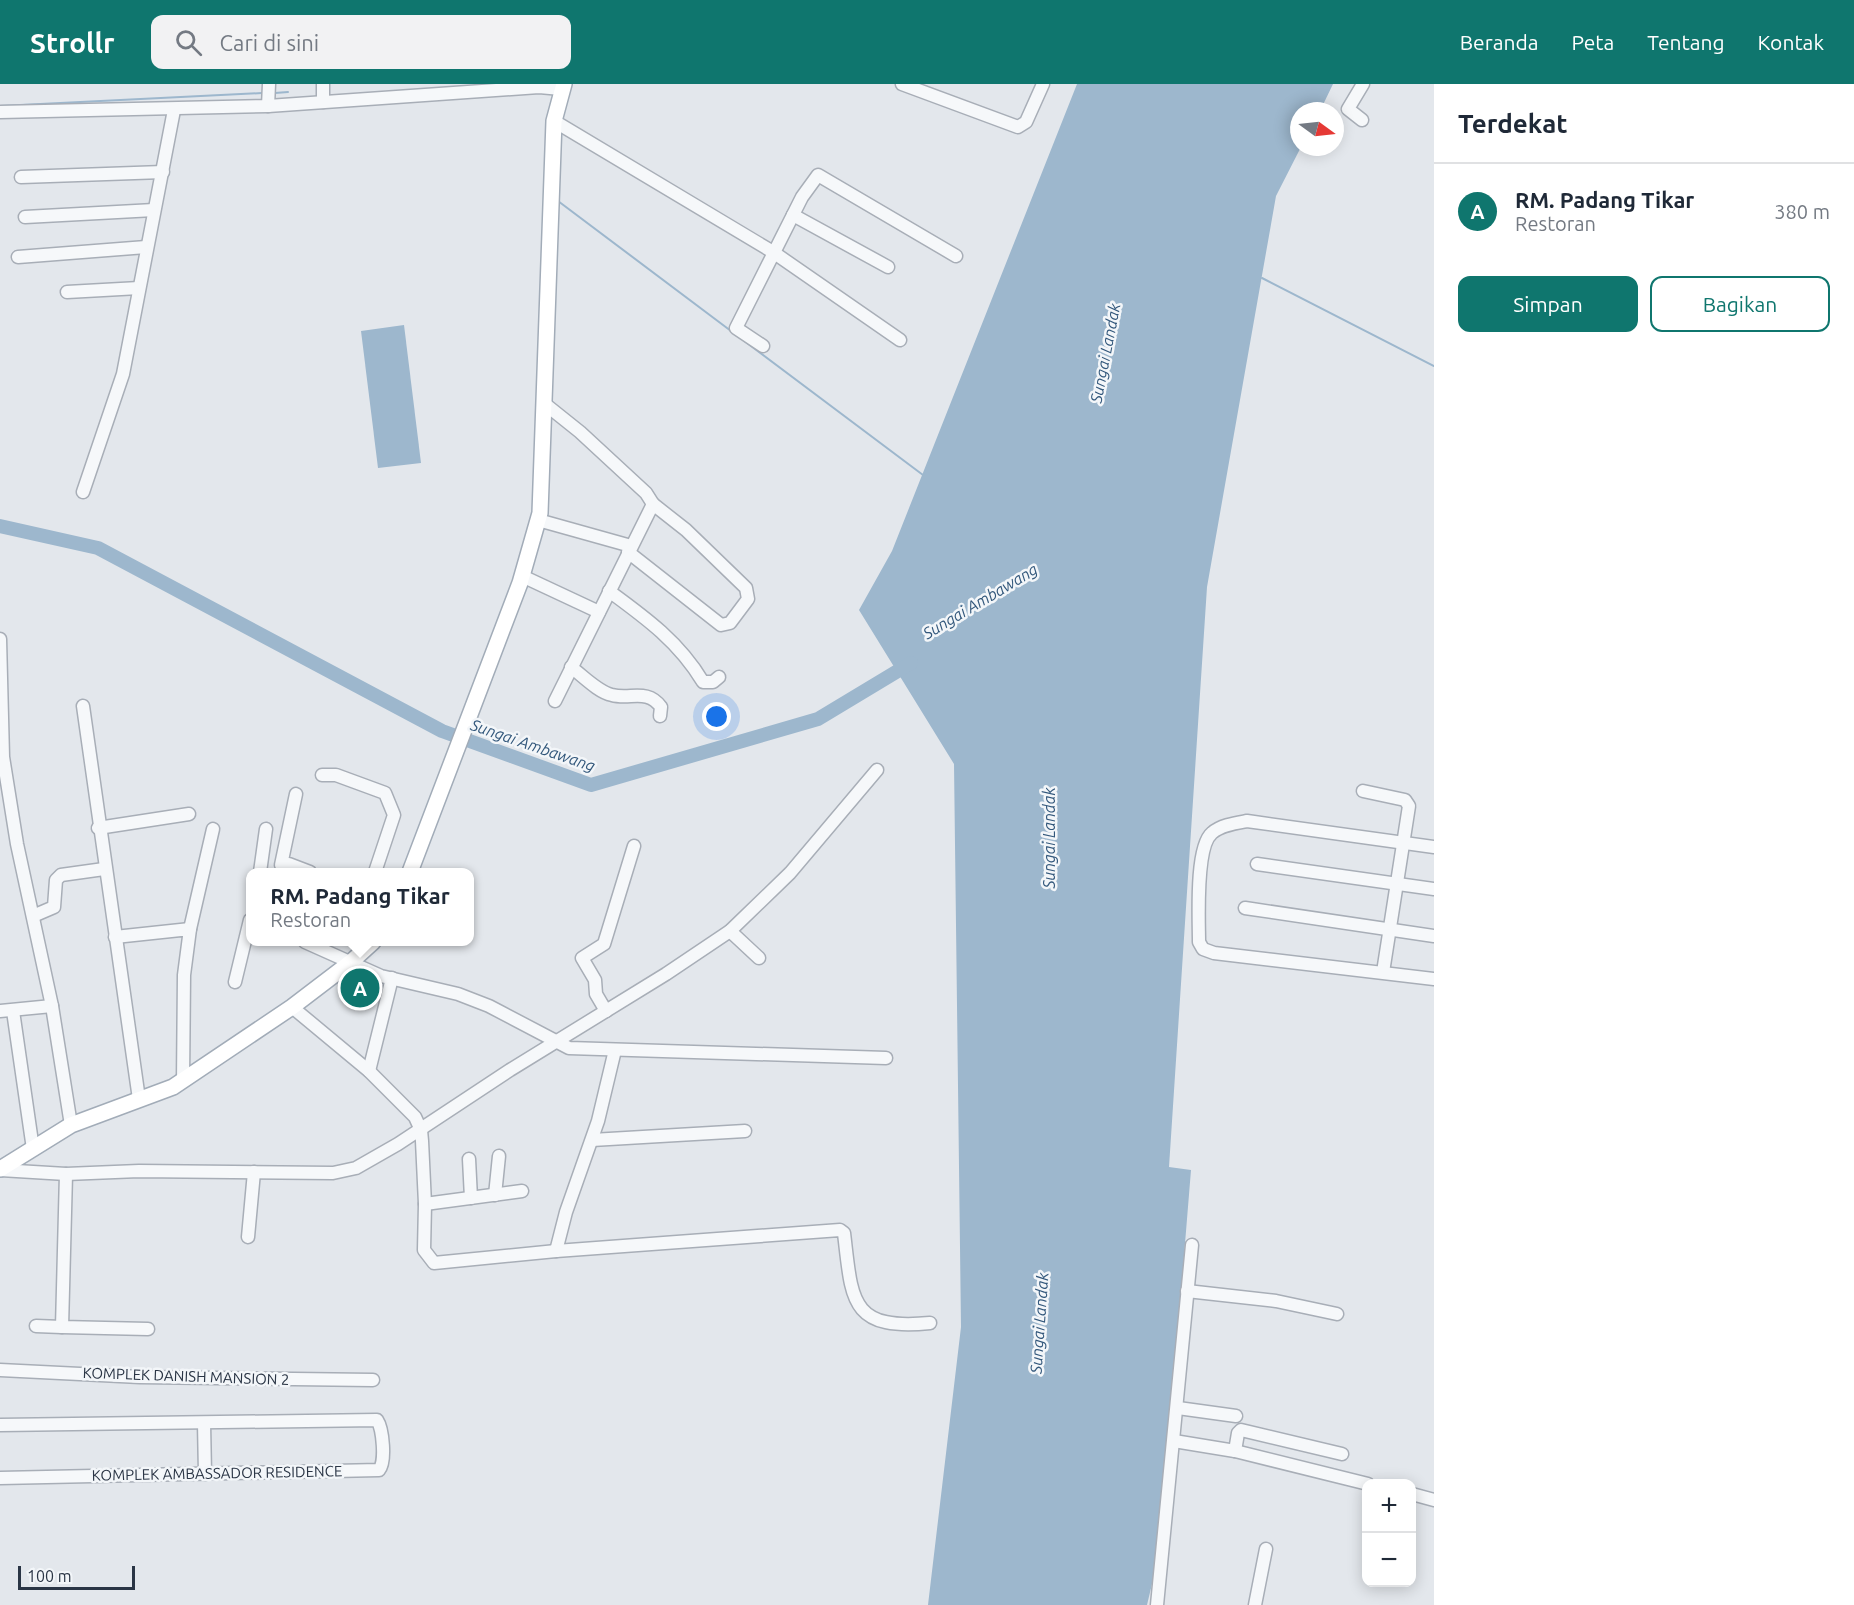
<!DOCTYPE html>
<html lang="id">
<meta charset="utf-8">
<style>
body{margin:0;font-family:Ubuntu,sans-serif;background:#f2f2f3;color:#1f2937}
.controls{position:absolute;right:18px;bottom:18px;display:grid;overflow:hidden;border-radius:12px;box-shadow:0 3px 15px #0003}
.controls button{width:54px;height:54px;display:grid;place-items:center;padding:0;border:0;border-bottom:2px solid #e0e1e3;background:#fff;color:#1f2937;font:30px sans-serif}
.compass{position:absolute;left:1290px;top:18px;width:54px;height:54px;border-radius:50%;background:#fff;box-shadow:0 3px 15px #0003;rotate:105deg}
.scale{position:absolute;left:18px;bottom:15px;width:117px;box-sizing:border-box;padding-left:6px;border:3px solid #2a3545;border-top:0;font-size:16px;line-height:21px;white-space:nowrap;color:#2a3545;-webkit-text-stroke:4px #f3f6f9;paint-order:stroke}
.you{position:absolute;left:717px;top:633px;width:21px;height:21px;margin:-15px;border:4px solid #fff;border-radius:50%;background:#1a73e8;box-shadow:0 0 0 9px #1a73e833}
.badge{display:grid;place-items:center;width:39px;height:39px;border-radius:50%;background:#0f766e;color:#fff;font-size:20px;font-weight:700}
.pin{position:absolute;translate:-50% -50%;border:3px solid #fff;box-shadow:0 2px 6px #0006}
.popup{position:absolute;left:246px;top:784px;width:228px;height:78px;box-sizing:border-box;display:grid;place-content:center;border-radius:12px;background:#fff;filter:drop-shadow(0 2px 4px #0005);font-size:20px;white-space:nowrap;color:#747a83}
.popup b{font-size:22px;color:#1f2937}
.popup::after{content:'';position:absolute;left:50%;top:100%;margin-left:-12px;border:12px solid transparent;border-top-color:#fff}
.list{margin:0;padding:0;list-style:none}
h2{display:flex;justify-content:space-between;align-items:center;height:78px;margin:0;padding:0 24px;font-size:26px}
h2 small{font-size:20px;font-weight:400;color:#747a83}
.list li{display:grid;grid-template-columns:39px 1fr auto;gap:18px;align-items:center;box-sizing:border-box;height:96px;padding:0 24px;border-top:2px solid #e0e1e3}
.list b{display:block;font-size:22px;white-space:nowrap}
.list p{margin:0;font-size:20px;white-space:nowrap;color:#747a83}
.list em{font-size:20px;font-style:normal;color:#747a83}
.actions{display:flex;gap:12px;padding:18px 24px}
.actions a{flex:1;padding:14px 0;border:2px solid #0f766e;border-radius:12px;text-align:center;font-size:21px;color:#0f766e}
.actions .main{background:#0f766e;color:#fff}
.icon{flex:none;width:33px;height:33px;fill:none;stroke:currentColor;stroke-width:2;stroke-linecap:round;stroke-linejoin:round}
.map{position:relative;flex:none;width:1434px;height:1521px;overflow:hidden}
header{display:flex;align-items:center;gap:36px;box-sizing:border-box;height:84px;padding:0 30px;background:#0f766e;color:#fff}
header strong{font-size:28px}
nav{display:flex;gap:33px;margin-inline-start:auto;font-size:21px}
.search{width:420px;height:54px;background:#f2f2f3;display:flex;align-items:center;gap:15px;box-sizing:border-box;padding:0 21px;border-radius:12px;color:#747a83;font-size:22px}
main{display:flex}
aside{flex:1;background:#fff}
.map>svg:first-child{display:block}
.water{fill:#9db7cd}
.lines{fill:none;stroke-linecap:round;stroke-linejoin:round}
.stream{stroke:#9db7cd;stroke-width:2}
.river{stroke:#9db7cd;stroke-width:14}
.minor-casing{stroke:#a8aeb7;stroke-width:15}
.major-casing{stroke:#a2acb8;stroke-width:18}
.minor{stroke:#f6f8fa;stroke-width:12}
.major{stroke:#fff;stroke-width:15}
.labels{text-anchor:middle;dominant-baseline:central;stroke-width:5;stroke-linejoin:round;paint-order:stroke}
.street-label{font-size:15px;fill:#2a3545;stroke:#f3f6f9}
.water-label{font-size:16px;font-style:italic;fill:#32577b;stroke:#f3f6f9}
</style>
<header>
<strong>Strollr</strong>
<div class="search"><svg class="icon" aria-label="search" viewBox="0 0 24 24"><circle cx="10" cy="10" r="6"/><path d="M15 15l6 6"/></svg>Cari di sini</div>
<nav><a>Beranda</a><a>Peta</a><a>Tentang</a><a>Kontak</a></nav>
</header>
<main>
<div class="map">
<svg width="1434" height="1521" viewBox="0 0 1434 1521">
<rect width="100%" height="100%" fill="#e3e7ec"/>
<!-- water -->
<g class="water">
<path d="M 1077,0 L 1333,0 L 1320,27 L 1299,27 L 1299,63 L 1301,63 L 1276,112 L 1207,503 L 1169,1083 L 1191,1086 L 1160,1466 L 1147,1521 L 928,1521 L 961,1243 L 954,680 L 859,526 L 892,467 Z"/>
<path d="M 404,241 L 421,379 L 378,384 L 361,247 Z"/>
</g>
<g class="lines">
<!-- stream -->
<g class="stream">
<path d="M 275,9 L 288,8"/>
<path d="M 0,22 L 262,9"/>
<path d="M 558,117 L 731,247"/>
<path d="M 1262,194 L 1434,282"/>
<path d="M 743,256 L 923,391"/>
</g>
<!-- river -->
<path class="river" d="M 0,442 L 98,464 L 442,647 L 591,701 L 818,635 L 911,579"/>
<defs>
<g id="minor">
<path d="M 323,0 L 323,18"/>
<path d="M 902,0 L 1018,43 L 1026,38 L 1043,0"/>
<path d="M 268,22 L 269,0"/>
<path d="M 0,28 L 268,22 L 539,3 L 561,5"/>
<path d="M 1362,36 L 1348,25 L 1363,0"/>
<path d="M 554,37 L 773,168 L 900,256"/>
<path d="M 21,93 L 163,88"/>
<path d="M 793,131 L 888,183"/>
<path d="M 25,133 L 154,126"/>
<path d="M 18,173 L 146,163"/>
<path d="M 67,208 L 139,204"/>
<path d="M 763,262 L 736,244 L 802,113 L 818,91 L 956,172"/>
<path d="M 545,320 L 580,348 L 646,409 L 653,420 L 555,617"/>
<path d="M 83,408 L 123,290 L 174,26"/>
<path d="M 538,436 L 631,462"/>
<path d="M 628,468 L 721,541 L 730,539 L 748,515 L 746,504 L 686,446 L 653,420"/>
<path d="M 522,492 L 599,528"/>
<path d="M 609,507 C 646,534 679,558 703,598 L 713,598 L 719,593"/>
<path d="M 0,555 L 3,673 L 17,760 L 52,922 L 71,1041"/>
<path d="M 571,583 C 583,592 598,608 612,611 C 630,616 647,604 661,623 L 660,632"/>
<path d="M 83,622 L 139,1015"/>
<path d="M 322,691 L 336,691 L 385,709 L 394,731 L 375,788"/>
<path d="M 1363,707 L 1405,716 L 1409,722 L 1383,888"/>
<path d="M 296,710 L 281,781 L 289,780 L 310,788"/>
<path d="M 98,744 L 189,730"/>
<path d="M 1434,763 L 1247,737 C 1236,739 1221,741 1212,749 C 1195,763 1199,836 1199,858 L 1203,865 L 1214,869 L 1434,895"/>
<path d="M 1257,780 L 1434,805"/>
<path d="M 260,788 L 266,745"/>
<path d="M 1245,824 L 1434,852"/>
<path d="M 33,832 L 54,823 L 56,796 L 61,791 L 104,785"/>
<path d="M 190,845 L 213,745"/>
<path d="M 730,847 L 759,874"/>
<path d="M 115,853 L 190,845 L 184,891 L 183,997"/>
<path d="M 305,858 L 381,892 L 458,910 L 489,922 L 569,964 L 886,974"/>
<path d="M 235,898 L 250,836"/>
<path d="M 292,923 L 369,987 L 415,1033 L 421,1046 L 422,1057 L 425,1120 L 424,1166 L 434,1179 L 556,1167 L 840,1146 L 844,1149 C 852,1215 849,1247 930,1239"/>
<path d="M 0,927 L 52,922"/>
<path d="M 13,927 L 33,1065"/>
<path d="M 606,927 L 596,910 L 595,896 L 582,874 L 604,860 L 634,762"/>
<path d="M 369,987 L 392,894"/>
<path d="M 592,1056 L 745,1047"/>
<path d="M 469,1075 L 471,1114"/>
<path d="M 0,1086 L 66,1090 L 139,1087 L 333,1089 L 356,1084 L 398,1060 L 510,986 L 666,890 L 730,847 L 790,789 L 877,686"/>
<path d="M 66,1090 L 62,1243 L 148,1245"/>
<path d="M 495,1111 L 499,1072"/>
<path d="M 425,1120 L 522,1107"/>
<path d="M 248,1153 L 254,1088"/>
<path d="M 556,1167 L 566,1128 L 598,1037 L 615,966"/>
<path d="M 1187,1207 L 1276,1217 L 1337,1230"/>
<path d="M 36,1242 L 62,1243"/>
<path d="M 0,1286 L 140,1293 L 373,1296"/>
<path d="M 1178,1324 L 1236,1332"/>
<path d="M 204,1339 L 205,1390"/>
<path d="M 0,1341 L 377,1336 C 383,1345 386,1378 379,1386 L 0,1394"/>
<path d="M 1174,1357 L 1235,1367 L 1368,1400"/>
<path d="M 1235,1367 L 1238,1349 L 1241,1346 L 1342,1370"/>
<path d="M 1412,1410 L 1434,1416"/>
<path d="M 1157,1521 L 1192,1161"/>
<path d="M 1255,1521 L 1266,1465"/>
</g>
<g id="major">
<path d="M 410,788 L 520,499 L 540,429 L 554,37 L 564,0"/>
<path d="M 0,1085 L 71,1041 L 173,1003 L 292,923 L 351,878 L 373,858"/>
</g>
</defs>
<!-- minor casing -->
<use href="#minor" class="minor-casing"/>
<!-- major casing -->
<use href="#major" class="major-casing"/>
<!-- minor -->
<use href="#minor" class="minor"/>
<!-- major -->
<use href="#major" class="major"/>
</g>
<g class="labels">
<!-- street labels -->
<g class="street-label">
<text transform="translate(186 1292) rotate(2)">KOMPLEK DANISH MANSION 2</text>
<text transform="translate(217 1389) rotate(-1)">KOMPLEK AMBASSADOR RESIDENCE</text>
</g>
<!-- water labels -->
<g class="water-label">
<text transform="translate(1105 269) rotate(-79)">Sungai Landak</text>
<text transform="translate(980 517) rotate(-31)">Sungai Ambawang</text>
<text transform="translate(533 661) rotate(19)">Sungai Ambawang</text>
<text transform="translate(1049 754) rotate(-90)">Sungai Landak</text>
<text transform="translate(1039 1239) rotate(-86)">Sungai Landak</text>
</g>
</g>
</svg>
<div class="controls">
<button>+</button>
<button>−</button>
</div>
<svg class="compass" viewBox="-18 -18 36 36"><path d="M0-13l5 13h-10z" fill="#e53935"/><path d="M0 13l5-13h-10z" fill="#747a83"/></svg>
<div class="scale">100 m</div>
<div class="you"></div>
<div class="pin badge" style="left:360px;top:904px">A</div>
<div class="popup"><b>RM. Padang Tikar</b>Restoran</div>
</div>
<aside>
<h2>Terdekat<small></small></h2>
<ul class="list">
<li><span class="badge">A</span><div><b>RM. Padang Tikar</b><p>Restoran</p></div><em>380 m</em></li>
</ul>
<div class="actions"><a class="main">Simpan</a><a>Bagikan</a></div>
</aside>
</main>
